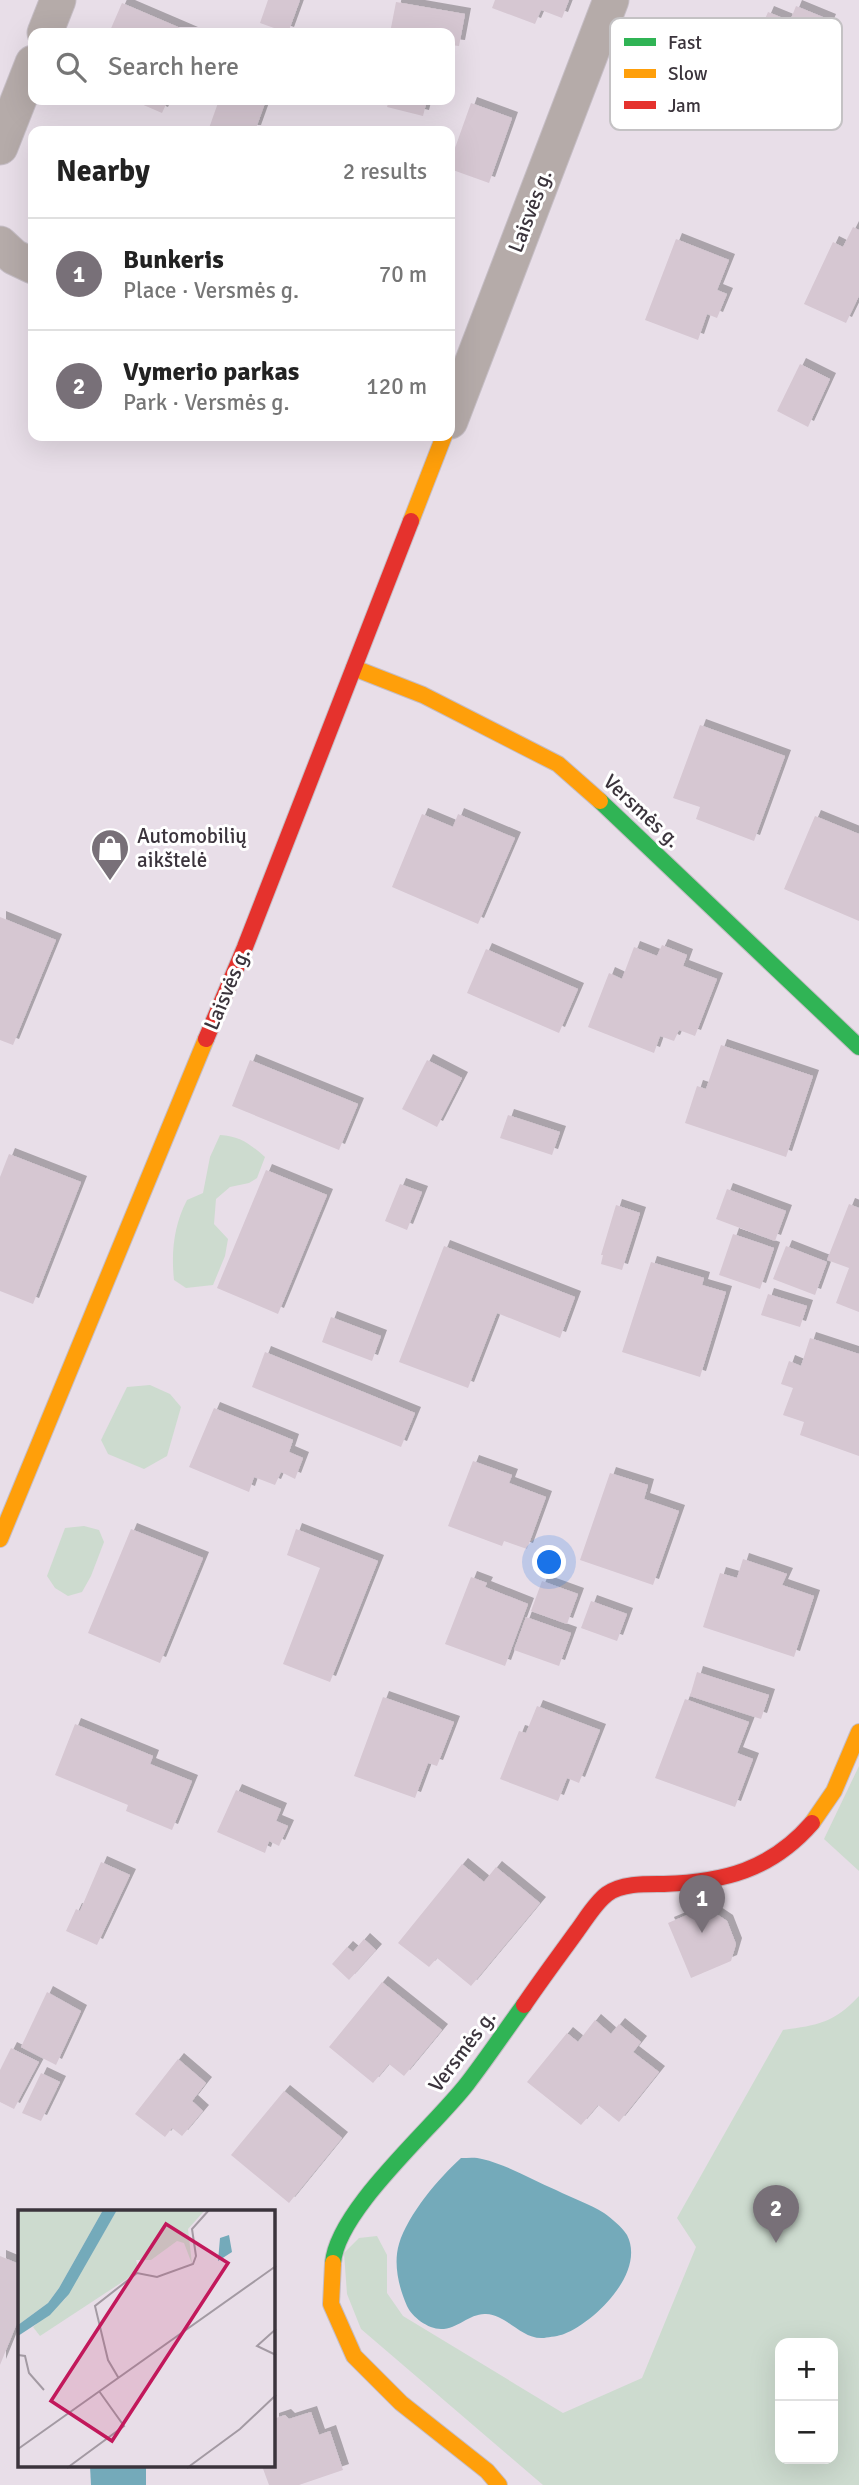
<!DOCTYPE html>
<meta charset="utf-8">
<style>
body{margin:0;font-family:Signika,sans-serif;background:#f6f6f6;color:#222}
.controls{position:absolute;right:21px;bottom:21px;display:grid;overflow:hidden;border-radius:14px;box-shadow:0 7px 28px #0002}
.controls button{width:63px;height:63px;display:grid;place-items:center;padding:0;border:0;border-bottom:2px solid #e0e0e0;background:#fff;color:#222;font:35px sans-serif}
.you{position:absolute;left:550px;top:1563px;width:24px;height:24px;margin:-18px;border:5px solid #fff;border-radius:50%;background:#1a73e8;box-shadow:0 0 0 10px #1a73e833}
.badge{display:grid;place-items:center;width:46px;height:46px;border-radius:50%;background:#787078;color:#fff;font-size:23px;font-weight:700}
.pin{position:absolute;translate:-50% -58px;filter:drop-shadow(0 2px 4px #0008)}
.pin::after{content:'';position:absolute;top:37px;width:24px;height:21px;background:inherit;clip-path:polygon(0 0,100% 0,50% 100%)}
.list{margin:0;padding:0;list-style:none}
h2{display:flex;justify-content:space-between;align-items:center;height:91px;margin:0;padding:0 28px;font-size:30px}
h2 small{font-size:23px;font-weight:400;color:#767676}
.list li{display:grid;grid-template-columns:46px 1fr auto;gap:21px;align-items:center;box-sizing:border-box;height:112px;padding:0 28px;border-top:2px solid #e0e0e0}
.list b{display:block;font-size:26px;white-space:nowrap}
.list p{margin:0;font-size:23px;white-space:nowrap;color:#767676}
.list em{font-size:23px;font-style:normal;color:#767676}
.icon{flex:none;width:38px;height:38px;fill:none;stroke:currentColor;stroke-width:2;stroke-linecap:round;stroke-linejoin:round}
.map{position:relative;flex:none;width:859px;height:2485px;overflow:hidden}
.search{position:absolute;background:#fff;box-shadow:0 7px 28px #0002;left:28px;top:28px;width:427px;height:77px;display:flex;align-items:center;gap:18px;box-sizing:border-box;padding:0 24px;border-radius:14px;color:#767676;font-size:26px}
.panel{position:absolute;background:#fff;box-shadow:0 7px 28px #0002;left:28px;top:126px;width:427px;height:315px;border-radius:14px}
.map>svg:first-child{display:block}
.green{fill:#cddbcf;fill-rule:evenodd}
.water{fill:#74aaba}
.building{fill:#d6c7d2;filter:url(#shadow)}
.lines{fill:none;stroke-linecap:round;stroke-linejoin:round}
.street-casing{stroke:#c5bdc5;stroke-width:37}
.fast-casing{stroke:#c5bdc5;stroke-width:18}
.slow-casing{stroke:#c5bdc5;stroke-width:18}
.jam-casing{stroke:#c5bdc5;stroke-width:18}
.street{stroke:#b5aba9;stroke-width:35}
.fast{stroke:#30b455;stroke-width:16}
.slow{stroke:#ff9f0a;stroke-width:16}
.jam{stroke:#e5322d;stroke-width:16}
.labels{text-anchor:middle;dominant-baseline:central;stroke-width:6;stroke-linejoin:round;paint-order:stroke}
.street-label{font-size:21px;fill:#3b343c;stroke:#fff}
.poi-label{font-size:21px;fill:#3b343c;stroke:#fff;text-anchor:start}
.inset-road{fill:none;stroke:#a39aa3;stroke-width:2}
.view{fill:#c2185b;fill-opacity:0.15;stroke:#c2185b;stroke-width:3.5}
.inset-edge{fill:none;stroke:#3b343c;stroke-width:3.5}
.key{fill:#fff;stroke:#c4c2c4;stroke-width:2}
.key-label{font-size:19px;fill:#3b343c}
</style>
<div class="map">
<svg width="859" height="2485" viewBox="0 0 859 2485">
<defs>
<filter id="shadow"><feDropShadow dx="6" dy="-6" stdDeviation="0" flood-color="#0004"/></filter>
</defs>
<rect width="100%" height="100%" fill="#e8dee8"/>
<!-- green -->
<g class="green">
<path d="M 220,1135 C 240,1136 250,1144 265,1157 L 257,1178 L 249,1183 L 230,1187 L 216,1199 L 214,1224 L 228,1239 L 225,1256 L 213,1285 L 186,1288 L 174,1280 C 171,1252 174,1225 187,1200 L 203,1193 L 210,1157 Z"/>
<path d="M 150,1385 L 170,1394 L 181,1407 L 167,1456 L 144,1469 L 108,1454 L 101,1440 L 127,1387 Z"/>
<path d="M 84,1526 L 99,1530 L 104,1542 L 91,1576 L 82,1592 L 68,1596 L 55,1588 L 47,1576 L 65,1528 Z"/>
<path d="M 859,1766 L 859,1871 L 824,1839 Z"/>
<path d="M 859,1996 L 859,2485 L 543,2485 L 361,2329 L 347,2294 L 344,2253 L 359,2238 L 377,2236 L 387,2255 L 387,2293 L 403,2316 L 563,2413 L 642,2378 L 696,2247 L 677,2218 L 783,2030 C 818,2025 834,2023 859,1996 ZM 780,2343 L 833,2343 L 833,2459 L 780,2459 Z"/>
</g>
<!-- water -->
<g class="water">
<path d="M 461,2158 C 468,2158 476,2157 482,2159 C 508,2165 532,2180 556,2190 C 572,2198 590,2204 604,2213 C 612,2219 622,2227 627,2235 C 646,2272 595,2322 564,2334 C 559,2336 550,2337 544,2338 C 521,2340 508,2315 486,2314 C 470,2313 458,2329 441,2329 C 428,2329 412,2317 407,2306 C 399,2288 393,2264 399,2244 C 408,2214 439,2178 461,2158 Z"/>
<path d="M 90,2466 L 146,2466 L 146,2485 L 91,2485 Z"/>
</g>
<!-- building -->
<g class="building">
<path d="M 268,0 L 300,0 L 288,33 L 260,23 Z"/>
<path d="M 495,0 L 569,0 L 562,18 L 541,10 L 535,24 L 492,8 Z"/>
<path d="M 396,2 L 465,14 L 459,46 L 450,45 L 450,33 L 390,33 Z"/>
<path d="M 122,3 L 192,33 L 109,33 Z"/>
<path d="M 796,6 L 830,20 L 801,89 L 745,66 L 768,12 L 790,21 Z"/>
<path d="M 132,100 L 168,100 L 162,113 Z"/>
<path d="M 219,100 L 257,100 L 265,103 L 255,131 L 208,131 Z"/>
<path d="M 389,100 L 427,100 L 423,116 L 387,107 Z"/>
<path d="M 471,103 L 512,118 L 489,183 L 450,169 L 450,162 Z"/>
<path d="M 853,227 L 859,230 L 859,296 L 846,323 L 804,304 L 833,242 L 843,247 Z"/>
<path d="M 676,239 L 729,260 L 717,290 L 727,294 L 717,318 L 707,314 L 698,340 L 645,320 Z"/>
<path d="M 800,364 L 830,379 L 808,427 L 777,411 Z"/>
<path d="M 700,725 L 785,756 L 754,841 L 696,819 L 700,807 L 673,798 Z"/>
<path d="M 422,814 L 453,827 L 458,814 L 515,838 L 478,924 L 392,887 Z"/>
<path d="M 815,816 L 859,834 L 859,921 L 784,889 Z"/>
<path d="M 0,917 L 56,940 L 13,1045 L 0,1040 Z"/>
<path d="M 662,945 L 687,955 L 683,966 L 717,979 L 695,1036 L 679,1030 L 674,1041 L 660,1036 L 654,1053 L 588,1027 L 609,973 L 622,979 L 634,947 L 657,956 Z"/>
<path d="M 486,949 L 578,989 L 559,1033 L 467,993 Z"/>
<path d="M 721,1045 L 813,1076 L 786,1157 L 685,1123 L 697,1086 L 706,1089 Z"/>
<path d="M 250,1060 L 358,1104 L 339,1150 L 232,1106 Z"/>
<path d="M 427,1060 L 462,1078 L 437,1127 L 402,1109 Z"/>
<path d="M 508,1115 L 560,1132 L 552,1155 L 500,1138 Z"/>
<path d="M 9,1154 L 81,1182 L 33,1304 L 0,1291 L 0,1177 Z"/>
<path d="M 266,1170 L 327,1195 L 278,1314 L 217,1288 Z"/>
<path d="M 400,1184 L 422,1192 L 407,1230 L 385,1221 Z"/>
<path d="M 727,1189 L 786,1211 L 775,1241 L 716,1219 Z"/>
<path d="M 849,1204 L 859,1208 L 859,1312 L 836,1303 L 849,1268 L 827,1260 Z"/>
<path d="M 616,1205 L 640,1213 L 622,1270 L 601,1264 L 603,1255 L 601,1255 Z"/>
<path d="M 733,1234 L 774,1248 L 760,1289 L 719,1275 Z"/>
<path d="M 444,1246 L 575,1297 L 560,1338 L 497,1313 L 468,1388 L 399,1362 Z"/>
<path d="M 786,1246 L 827,1262 L 815,1295 L 773,1279 Z"/>
<path d="M 651,1262 L 704,1278 L 702,1285 L 726,1292 L 700,1377 L 622,1352 Z"/>
<path d="M 768,1294 L 807,1306 L 800,1327 L 761,1315 Z"/>
<path d="M 331,1317 L 381,1336 L 372,1361 L 322,1342 Z"/>
<path d="M 810,1338 L 859,1354 L 859,1456 L 800,1435 L 804,1422 L 783,1415 L 793,1388 L 781,1384 L 789,1361 L 801,1366 Z"/>
<path d="M 265,1352 L 415,1413 L 401,1447 L 252,1387 Z"/>
<path d="M 214,1408 L 293,1440 L 289,1452 L 303,1458 L 295,1479 L 281,1472 L 275,1485 L 254,1477 L 249,1492 L 189,1467 Z"/>
<path d="M 473,1461 L 512,1475 L 509,1483 L 546,1497 L 527,1549 L 504,1541 L 502,1546 L 448,1526 Z"/>
<path d="M 610,1473 L 648,1485 L 644,1499 L 679,1511 L 653,1585 L 580,1560 Z"/>
<path d="M 131,1529 L 203,1558 L 160,1663 L 88,1633 Z"/>
<path d="M 296,1529 L 378,1561 L 330,1682 L 283,1664 L 320,1568 L 287,1555 Z"/>
<path d="M 743,1559 L 787,1574 L 782,1585 L 814,1596 L 794,1657 L 703,1627 L 720,1573 L 737,1578 Z"/>
<path d="M 471,1577 L 487,1583 L 485,1587 L 528,1604 L 505,1666 L 445,1644 Z"/>
<path d="M 542,1581 L 578,1594 L 567,1624 L 531,1611 Z"/>
<path d="M 591,1601 L 627,1614 L 617,1641 L 581,1628 Z"/>
<path d="M 526,1617 L 571,1633 L 559,1666 L 514,1650 Z"/>
<path d="M 697,1672 L 769,1695 L 761,1719 L 690,1696 Z"/>
<path d="M 383,1697 L 454,1722 L 437,1766 L 428,1763 L 415,1798 L 354,1776 Z"/>
<path d="M 685,1699 L 749,1722 L 737,1753 L 753,1759 L 735,1807 L 655,1778 Z"/>
<path d="M 537,1706 L 600,1730 L 579,1783 L 567,1778 L 558,1801 L 500,1779 L 519,1731 L 526,1733 Z"/>
<path d="M 75,1724 L 153,1756 L 150,1764 L 192,1781 L 172,1830 L 126,1811 L 128,1805 L 55,1775 Z"/>
<path d="M 236,1790 L 281,1809 L 276,1821 L 288,1826 L 279,1846 L 269,1841 L 265,1853 L 217,1832 Z"/>
<path d="M 101,1862 L 130,1875 L 97,1945 L 66,1931 L 76,1909 L 80,1911 Z"/>
<path d="M 462,1864 L 484,1882 L 496,1867 L 540,1903 L 471,1986 L 437,1958 L 429,1967 L 398,1943 Z"/>
<path d="M 706,1907 L 727,1921 L 736,1944 L 731,1961 L 691,1978 L 668,1923 Z"/>
<path d="M 364,1939 L 376,1950 L 349,1980 L 332,1964 L 347,1947 L 353,1952 Z"/>
<path d="M 382,1982 L 442,2030 L 404,2076 L 389,2064 L 373,2083 L 329,2047 Z"/>
<path d="M 47,1992 L 81,2011 L 56,2065 L 21,2047 Z"/>
<path d="M 595,2020 L 611,2034 L 619,2024 L 641,2042 L 633,2052 L 659,2072 L 619,2122 L 598,2105 L 581,2125 L 527,2082 L 567,2033 L 578,2042 Z"/>
<path d="M 11,2048 L 39,2062 L 14,2109 L 0,2102 L 0,2070 Z"/>
<path d="M 178,2059 L 206,2083 L 192,2101 L 203,2111 L 182,2136 L 172,2128 L 165,2137 L 135,2114 Z"/>
<path d="M 41,2073 L 60,2082 L 41,2121 L 22,2113 Z"/>
<path d="M 284,2091 L 342,2138 L 289,2203 L 231,2155 Z"/>
<path d="M 0,2256 L 19,2264 L 19,2318 L 0,2365 Z"/>
<path d="M 311,2412 L 319,2435 L 330,2431 L 343,2470 L 299,2485 L 269,2485 L 262,2466 L 273,2466 L 273,2419 L 285,2415 L 289,2419 Z"/>
</g>
<g class="lines">
<defs>
<g id="street">
<path d="M 45,33 L 58,0"/>
<path d="M 0,147 L 33,63"/>
<path d="M 0,244 L 14,257 L 33,266"/>
<path d="M 450,421 L 611,0"/>
</g>
<g id="fast">
<path d="M 600,801 L 859,1047"/>
<path d="M 333,2263 C 337,2210 433,2128 467,2084 C 487,2058 505,2031 524,2005"/>
</g>
<g id="slow">
<path d="M 411,521 L 444,436"/>
<path d="M 354,668 L 423,695 L 558,764 L 600,801"/>
<path d="M 0,1539 L 206,1039"/>
<path d="M 812,1823 L 834,1791 L 859,1732"/>
<path d="M 333,2263 L 331,2304 L 354,2356 L 401,2403 L 487,2471 L 499,2485"/>
</g>
<g id="jam">
<path d="M 206,1039 L 245,947 L 411,521"/>
<path d="M 524,2005 C 541,1980 559,1956 577,1931 C 586,1919 595,1903 607,1894 C 622,1883 647,1884 664,1884 C 724,1882 771,1870 812,1823"/>
</g>
</defs>
<!-- street casing -->
<use href="#street" class="street-casing"/>
<!-- fast casing -->
<use href="#fast" class="fast-casing"/>
<!-- slow casing -->
<use href="#slow" class="slow-casing"/>
<!-- jam casing -->
<use href="#jam" class="jam-casing"/>
<!-- street -->
<use href="#street" class="street"/>
<!-- fast -->
<use href="#fast" class="fast"/>
<!-- slow -->
<use href="#slow" class="slow"/>
<!-- jam -->
<use href="#jam" class="jam"/>
</g>
<!-- icons -->
<defs>
<symbol id="shop-pin" viewBox="-11 -11 22 30"><path d="M0 17L-7.5 6A9.5 9.5 0 1 1 7.5 6Z" fill="#787078" stroke="#fff"/><path d="M-5-2.5h2.3a2.7 3.5 0 0 1 5.4 0H5L5.5 6h-11ZM-1.5-2.5h3a1.5 2.3 0 0 0-3 0Z" fill="#fff"/></symbol>
</defs>
<g fill-rule="evenodd">
<use href="#shop-pin" x="88" y="826" width="44" height="60"/>
</g>
<g class="labels">
<!-- street labels -->
<g class="street-label">
<text transform="translate(530 211) rotate(-69)">Laisvės g.</text>
<text transform="translate(642 811) rotate(43)">Versmės g.</text>
<text transform="translate(227 989) rotate(-67)">Laisvės g.</text>
<text transform="translate(462 2051) rotate(-53)">Versmės g.</text>
</g>
<!-- poi labels -->
<g class="poi-label">
<text x="137" y="836">Automobilių<tspan x="137" dy="24">aikštelė</tspan></text>
</g>
</g>
<!-- overview -->
<g transform="translate(18 2210)">
<rect width="257" height="257" fill="#e8dee8"/>
<path d="M 0,0 L 85,0 L 41,78 L 30,93 L 0,115 ZM 99,0 L 187,0 L 170,19 L 174,54 L 166,33 L 159,31 L 133,50 L 118,50 L 121,61 L 22,126 L 15,117 L 47,89 Z" fill="#cddbcf"/>
<path d="M 85,0 L 99,0 L 51,84 L 32,105 L 0,126 L 0,115 L 30,93 L 41,78 ZM 211,25 L 214,42 L 200,51 L 202,28 Z" fill="#74aaba"/>
<path class="inset-road" d="M 258,119 L 239,136 L 258,145M 0,145 L 7,146 L 11,163 L 26,180M 100,167 L 90,150 L 77,96 L 119,63 L 139,67 L 175,54 L 178,46 L 174,19 L 191,0M 0,239 L 258,56M 49,258 L 106,216 L 81,181M 169,258 L 222,219 L 258,185"/>
<path class="view" d="M 148,14 L 210,53 L 94,231 L 33,191 Z"/>
<rect width="257" height="257" class="inset-edge"/>
</g>
<!-- legend -->
<rect x="610" y="18" width="232" height="112" rx="10" class="key"/>
<rect x="624" y="38" width="32" height="8" fill="#30b455"/>
<rect x="624" y="69" width="32" height="9" fill="#ff9f0a"/>
<rect x="624" y="101" width="32" height="8" fill="#e5322d"/>
<g class="key-label">
<text x="668" y="49">Fast</text>
<text x="668" y="80">Slow</text>
<text x="668" y="112">Jam</text>
</g>
</svg>
<div class="controls">
<button>+</button>
<button>−</button>
</div>
<div class="you"></div>
<div class="pin badge" style="left:702px;top:1933px">1</div>
<div class="pin badge" style="left:776px;top:2243px">2</div>
<div class="search"><svg class="icon" aria-label="search" viewBox="0 0 24 24"><circle cx="10" cy="10" r="6"/><path d="M15 15l6 6"/></svg>Search here</div>
<section class="panel">
<h2>Nearby<small>2 results</small></h2>
<ul class="list">
<li><span class="badge">1</span><div><b>Bunkeris</b><p>Place · Versmės g.</p></div><em>70 m</em></li>
<li><span class="badge">2</span><div><b>Vymerio parkas</b><p>Park · Versmės g.</p></div><em>120 m</em></li>
</ul>
</section>
</div>
